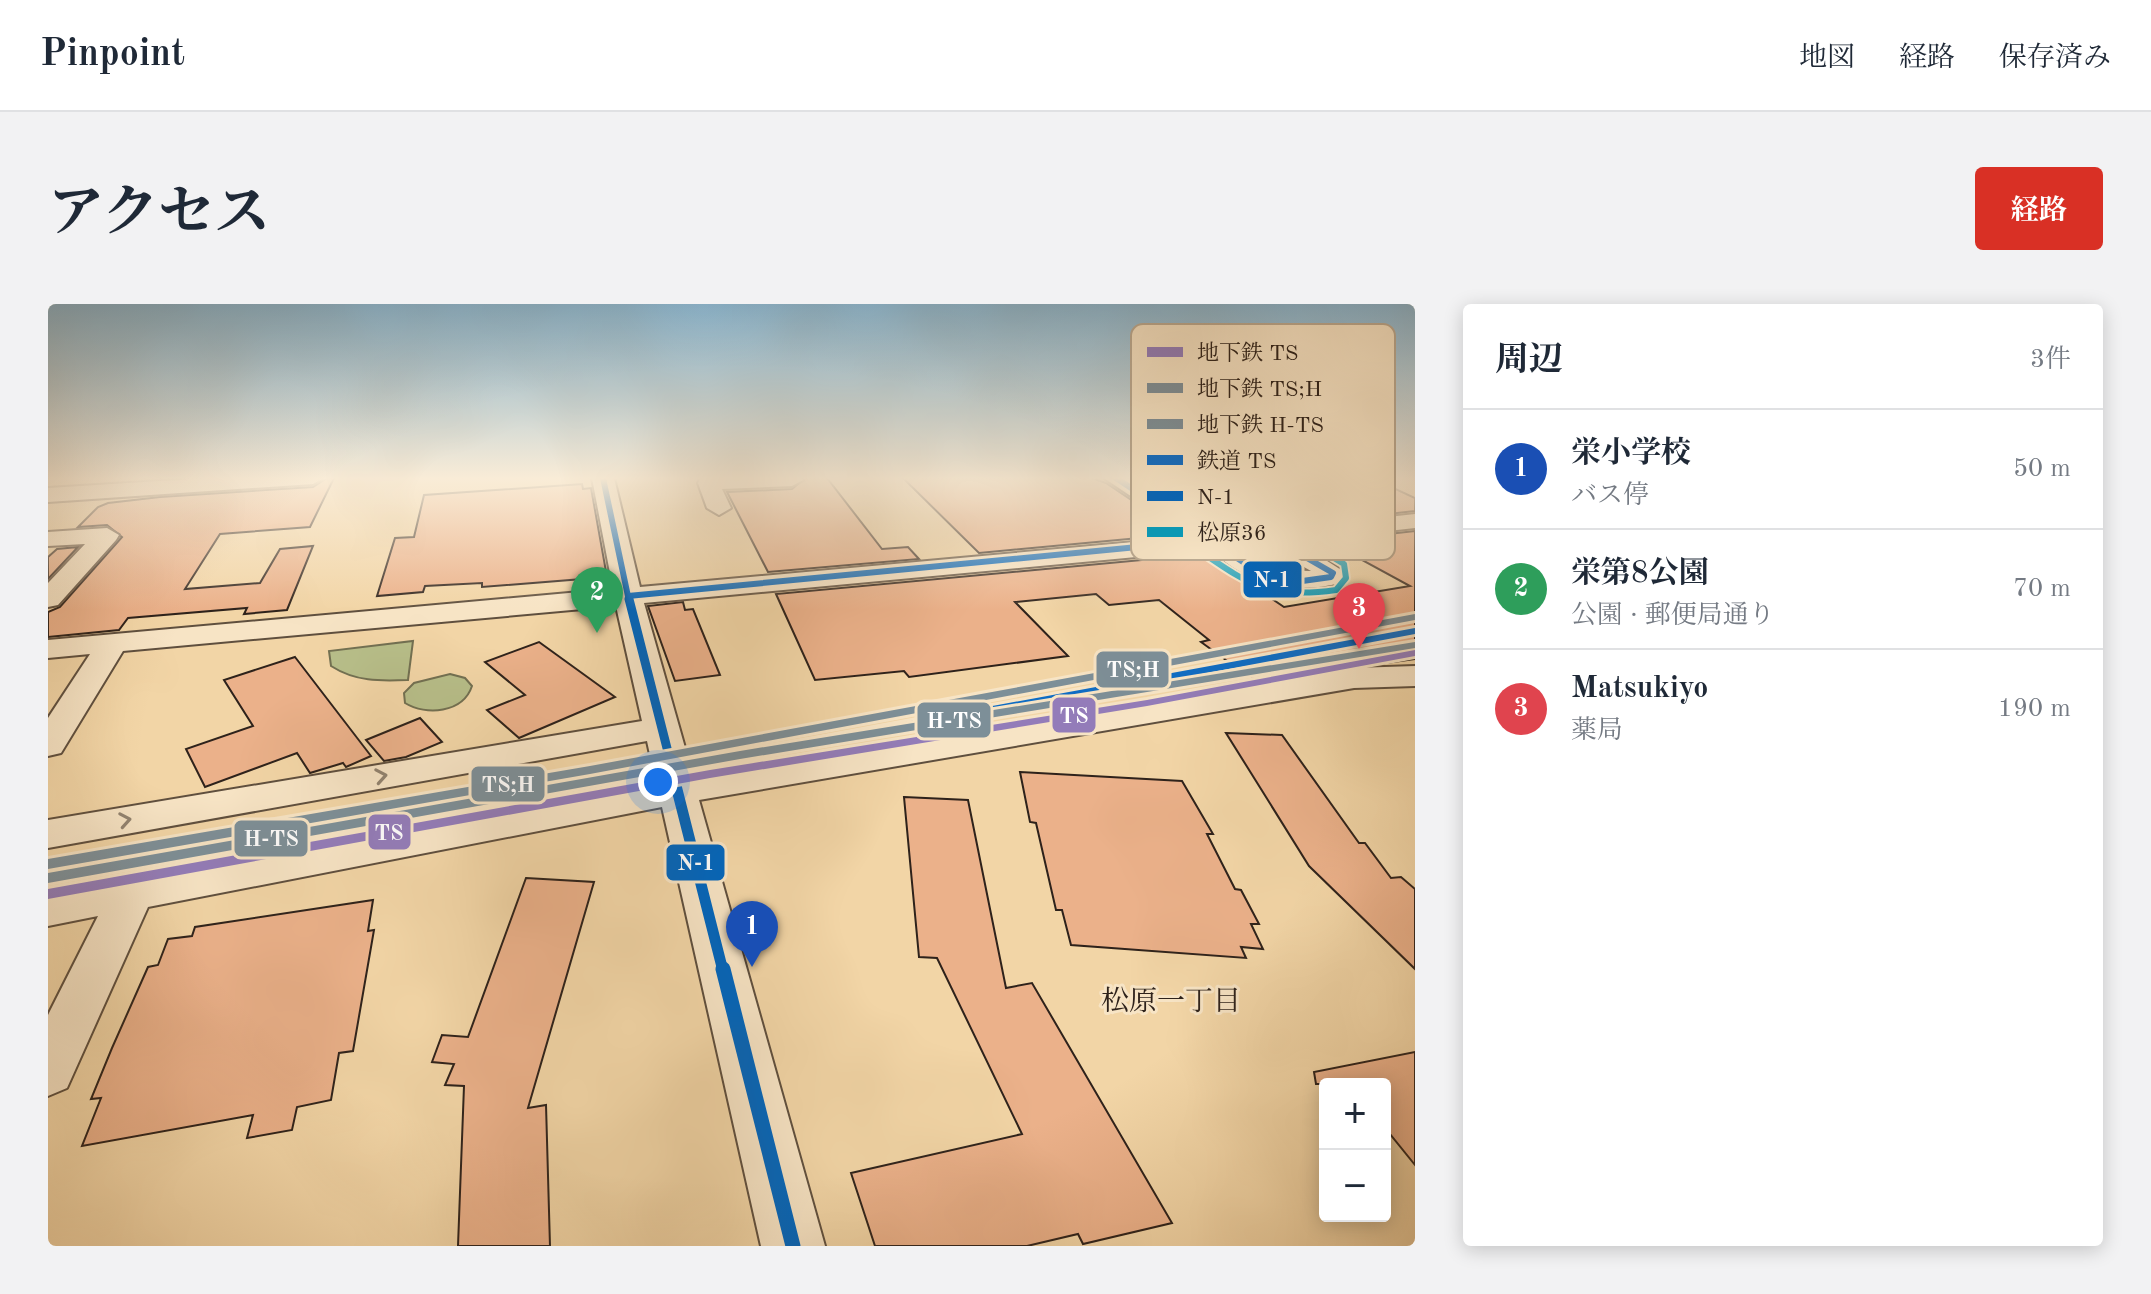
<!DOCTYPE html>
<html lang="ja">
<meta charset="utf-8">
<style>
body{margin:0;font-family:"Old Standard TT","Noto Serif JP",serif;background:#f2f2f3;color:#1f2937}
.controls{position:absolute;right:24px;bottom:24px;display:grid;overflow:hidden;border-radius:8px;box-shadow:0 4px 20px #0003}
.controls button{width:72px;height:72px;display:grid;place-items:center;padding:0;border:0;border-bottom:2px solid #e0e1e3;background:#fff;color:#1f2937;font:40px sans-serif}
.you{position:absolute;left:610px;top:478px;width:28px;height:28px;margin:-20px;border:6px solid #fff;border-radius:50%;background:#1a73e8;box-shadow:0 0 0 12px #1a73e833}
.badge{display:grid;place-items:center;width:52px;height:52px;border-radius:50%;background:#d93025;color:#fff;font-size:26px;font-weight:700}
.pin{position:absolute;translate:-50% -66px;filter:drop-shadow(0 2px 4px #0008)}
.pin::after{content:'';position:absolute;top:42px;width:28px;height:24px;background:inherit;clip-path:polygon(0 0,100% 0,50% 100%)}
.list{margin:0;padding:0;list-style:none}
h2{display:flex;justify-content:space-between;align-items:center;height:104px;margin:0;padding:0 32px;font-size:34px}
h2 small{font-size:26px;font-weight:400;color:#747a83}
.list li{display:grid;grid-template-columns:52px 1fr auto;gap:24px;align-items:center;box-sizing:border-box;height:120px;padding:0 32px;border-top:2px solid #e0e1e3}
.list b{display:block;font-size:30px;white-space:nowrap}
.list p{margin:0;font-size:26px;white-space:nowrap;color:#747a83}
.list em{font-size:26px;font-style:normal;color:#747a83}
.map{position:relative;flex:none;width:1367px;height:942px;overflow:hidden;border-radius:8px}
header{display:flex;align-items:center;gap:48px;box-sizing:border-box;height:112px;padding:0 40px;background:#fff;border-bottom:2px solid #e0e1e3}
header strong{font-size:38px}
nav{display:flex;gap:44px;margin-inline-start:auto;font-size:28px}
.intro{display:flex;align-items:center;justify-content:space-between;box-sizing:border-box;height:192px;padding:0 48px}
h1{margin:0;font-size:56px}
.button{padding:20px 36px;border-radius:8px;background:#d93025;color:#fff;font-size:28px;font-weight:700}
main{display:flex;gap:48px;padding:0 48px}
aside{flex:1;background:#fff;border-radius:8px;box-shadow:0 4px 20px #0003}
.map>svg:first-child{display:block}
.green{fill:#b7be89;stroke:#727052;stroke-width:2}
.building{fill:#ebb18a;stroke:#2e221b;stroke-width:2}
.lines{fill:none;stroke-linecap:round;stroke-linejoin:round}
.minor-casing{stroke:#5f4f3e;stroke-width:4}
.major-casing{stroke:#2e221b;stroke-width:4}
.minor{fill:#f7e4c5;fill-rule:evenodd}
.major{fill:#f2d5a6;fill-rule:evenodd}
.bus-1-far3-casing{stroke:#f7e4c5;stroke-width:10}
.bus-1-far2-casing{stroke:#f7e4c5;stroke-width:14}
.bus-1-far1-casing{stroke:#f7e4c5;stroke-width:17}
.bus-1-casing{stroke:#f7e4c5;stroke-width:21}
.bus-2-casing{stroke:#f7e4c5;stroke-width:10}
.bus-1-far3{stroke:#0065bd;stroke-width:6}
.bus-1-far2{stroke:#0065bd;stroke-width:9}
.bus-1-far1{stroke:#0065bd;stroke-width:11}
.bus-1{stroke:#0065bd;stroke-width:15}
.bus-2{stroke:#059cbc;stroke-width:6}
.rail-1-casing{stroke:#f7e4c5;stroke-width:6}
.rail-1{fill:#0f6cc3;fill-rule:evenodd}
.metro-1-casing{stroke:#f7e4c5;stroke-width:6}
.metro-2-casing{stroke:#f7e4c5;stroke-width:6}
.metro-3-casing{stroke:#f7e4c5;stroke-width:6}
.metro-1{fill:#937cb9;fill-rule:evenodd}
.metro-2{fill:#7d8f98;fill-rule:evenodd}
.metro-3{fill:#7d8f98;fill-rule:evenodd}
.oneway{stroke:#928370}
.labels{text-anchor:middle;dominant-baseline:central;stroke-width:6;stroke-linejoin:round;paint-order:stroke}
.near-neighbourhood-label{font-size:28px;fill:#2e221b;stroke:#f7e4c5}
.key{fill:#f7e4c5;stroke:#bbaa92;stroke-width:2}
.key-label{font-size:22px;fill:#2e221b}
.line-badge{stroke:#f7e4c5;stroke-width:3}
.badge-label{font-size:22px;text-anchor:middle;font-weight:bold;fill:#fff}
</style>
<header>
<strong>Pinpoint</strong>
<nav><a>地図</a><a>経路</a><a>保存済み</a></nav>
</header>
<div class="intro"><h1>アクセス</h1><a class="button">経路</a></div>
<main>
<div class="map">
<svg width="1367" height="942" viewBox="0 0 1367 942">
<rect width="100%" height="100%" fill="#f2d5a6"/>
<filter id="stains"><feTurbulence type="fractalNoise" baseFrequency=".0025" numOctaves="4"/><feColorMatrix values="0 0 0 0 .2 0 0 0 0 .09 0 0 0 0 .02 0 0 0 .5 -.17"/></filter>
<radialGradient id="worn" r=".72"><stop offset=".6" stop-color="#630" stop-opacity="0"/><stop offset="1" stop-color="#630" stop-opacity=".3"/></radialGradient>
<!-- green -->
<g class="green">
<path d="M 365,337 L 360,376 C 332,377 308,378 283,362 L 281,347 Z"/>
<path d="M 402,370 L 417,374 L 424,382 C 415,409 378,412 357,399 L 356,389 L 366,379 Z"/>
</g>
<!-- building -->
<g class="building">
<path d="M 279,174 L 286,174 L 262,223 L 172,230 L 137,285 L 212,279 L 232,245 L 265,242 L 239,306 L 196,310 L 199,304 L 80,314 L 71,326 L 0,333 L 0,308 L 12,303 L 74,233 L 59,221 L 30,223 L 50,203 L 60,199 L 112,193 L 265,183 Z"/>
<path d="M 757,174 L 779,174 L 834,245 L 860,243 L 871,255 L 720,268 L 679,188 L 744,185 Z"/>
<path d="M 855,174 L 1044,174 L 1058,179 L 1134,230 L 931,249 Z"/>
<path d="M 1180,174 L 1324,174 L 1367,194 L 1367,207 L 1260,219 Z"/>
<path d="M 534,180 L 535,185 L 543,184 L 559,273 L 434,283 L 434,279 L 377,282 L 375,288 L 329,292 L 347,234 L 366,233 L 376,191 Z"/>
<path d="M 1367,227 L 1367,355 L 1207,377 L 1153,338 L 1161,336 L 1111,296 L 1061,301 L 1048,290 L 967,298 L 1020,352 L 861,373 L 856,367 L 767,376 L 728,290 L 1158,250 L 1236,303 L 1362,282 L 1279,237 Z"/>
<path d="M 30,243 L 0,275 L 0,253 L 9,245 Z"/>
<path d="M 635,298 L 637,306 L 645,305 L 672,371 L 627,377 L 600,302 Z"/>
<path d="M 491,338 L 567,393 L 471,434 L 439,406 L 477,391 L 437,358 Z"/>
<path d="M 247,353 L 323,452 L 298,463 L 295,459 L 262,469 L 249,449 L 157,483 L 138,445 L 205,422 L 176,376 Z"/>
<path d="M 372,414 L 394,438 L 358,453 L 336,457 L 318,436 Z"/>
<path d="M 1178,429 L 1234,431 L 1311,539 L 1317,539 L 1343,574 L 1353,573 L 1367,585 L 1367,665 L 1261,562 Z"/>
<path d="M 972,468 L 1134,477 L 1165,530 L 1159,530 L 1187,585 L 1193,586 L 1211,620 L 1203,620 L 1215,645 L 1193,643 L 1198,654 L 1023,641 L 1014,606 L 1008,606 L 988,519 L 982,518 Z"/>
<path d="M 856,493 L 920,496 L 958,684 L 984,679 L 1124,919 L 1035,940 L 1030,930 L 979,942 L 827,942 L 803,869 L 974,830 L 889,654 L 871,653 Z"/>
<path d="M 478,574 L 546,578 L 480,804 L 498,801 L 502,942 L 410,942 L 416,782 L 397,781 L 406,760 L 384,758 L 394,731 L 420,733 Z"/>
<path d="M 325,596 L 320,627 L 326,626 L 305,747 L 291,749 L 283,796 L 249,803 L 244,826 L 199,834 L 205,811 L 34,842 L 53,794 L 43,795 L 64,744 L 100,663 L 110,661 L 120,635 L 144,632 L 147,623 Z"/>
<path d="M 1367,748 L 1367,861 L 1337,824 L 1337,780 L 1268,780 L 1266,768 Z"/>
</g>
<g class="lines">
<defs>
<g id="minor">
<path d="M 159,174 L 276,174 L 265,180 L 0,198 L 0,184 Z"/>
<path d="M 544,174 L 566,174 L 592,283 L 1230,225 L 1146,174 L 1173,174 L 1259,222 L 1367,210 L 1367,224 L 1241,238 L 1254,241 L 1298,269 L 1293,279 C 1244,291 1200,281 1163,246 L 596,299 L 645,472 L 1306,364 L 1367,362 L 1367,382 L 1306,384 L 651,496 L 777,942 L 713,942 L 614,503 L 100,603 L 19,784 L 0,792 L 0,711 L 50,612 L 0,622 L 0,588 L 608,478 L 599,437 L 0,544 L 0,516 L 594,417 L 568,302 L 75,347 L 13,449 L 0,452 L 0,414 L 42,350 L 0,354 L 0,336 L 565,285 ZM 1203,253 L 1240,254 L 1263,267 L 1228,266 Z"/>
<path d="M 653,174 L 754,174 L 755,176 L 744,182 L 674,185 L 683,204 L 671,211 L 659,204 L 650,179 Z"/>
<path d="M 59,224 L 71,231 L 68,236 L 10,301 L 0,303 L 0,279 L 37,240 L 0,242 L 0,228 Z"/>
</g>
<path id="major" d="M 1056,174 L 1086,174 L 1177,230 L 1181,236 L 1177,242 L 1157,242 Z"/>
</defs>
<!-- minor casing -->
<use href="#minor" class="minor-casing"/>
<!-- major casing -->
<use href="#major" class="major-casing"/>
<!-- minor -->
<use href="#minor" class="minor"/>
<!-- major -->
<use href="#major" class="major"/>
<defs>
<g id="bus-1-far3">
<path d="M 555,174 L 581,297"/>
<path d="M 1068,174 L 1162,236"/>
<path d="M 1162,236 L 1205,246 L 1245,246 L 1285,269 L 1283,273 L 1240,279 L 1219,274 Z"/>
<path d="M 580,292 L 1162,236"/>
</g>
<path id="bus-1-far2" d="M 581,295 L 622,456"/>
<path id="bus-1-far1" d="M 621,454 L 675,667"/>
<path id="bus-1" d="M 675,665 L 745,942"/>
<path id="bus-2" d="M 1143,241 C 1199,279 1217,296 1288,286 L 1298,274 L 1296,260 L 1264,241 L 1158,217"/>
</defs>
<!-- bus-1-far3 casing -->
<use href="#bus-1-far3" class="bus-1-far3-casing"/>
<!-- bus-1-far2 casing -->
<use href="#bus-1-far2" class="bus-1-far2-casing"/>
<!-- bus-1-far1 casing -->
<use href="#bus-1-far1" class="bus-1-far1-casing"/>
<!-- bus-1 casing -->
<use href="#bus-1" class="bus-1-casing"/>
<!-- bus-2 casing -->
<use href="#bus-2" class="bus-2-casing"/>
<!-- bus-1-far3 -->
<use href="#bus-1-far3" class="bus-1-far3"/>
<!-- bus-1-far2 -->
<use href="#bus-1-far2" class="bus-1-far2"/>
<!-- bus-1-far1 -->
<use href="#bus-1-far1" class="bus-1-far1"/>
<!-- bus-1 -->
<use href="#bus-1" class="bus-1"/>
<!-- bus-2 -->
<use href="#bus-2" class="bus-2"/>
<defs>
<path id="rail-1" d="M 1367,324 L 1367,330 L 544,484 L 0,578 L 0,570 L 2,569 L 544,476 Z"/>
</defs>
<!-- rail-1 casing -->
<use href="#rail-1" class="rail-1-casing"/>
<!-- rail-1 -->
<use href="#rail-1" class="rail-1"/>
<defs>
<path id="metro-1" d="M 1367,346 L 1367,352 L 1099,402 L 662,474 L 0,595 L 0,585 L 662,466 L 1099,396 Z"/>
<path id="metro-2" d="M 1367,310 L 1367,316 L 542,470 L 0,565 L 0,555 L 542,462 Z"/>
<path id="metro-3" d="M 1367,338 L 1367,344 L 692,455 L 0,579 L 0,569 L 692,447 Z"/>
</defs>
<!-- metro-1 casing -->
<use href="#metro-1" class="metro-1-casing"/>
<!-- metro-2 casing -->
<use href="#metro-2" class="metro-2-casing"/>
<!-- metro-3 casing -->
<use href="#metro-3" class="metro-3-casing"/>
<!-- metro-1 -->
<use href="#metro-1" class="metro-1"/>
<!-- metro-2 -->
<use href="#metro-2" class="metro-2"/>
<!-- metro-3 -->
<use href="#metro-3" class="metro-3"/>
</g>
<!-- one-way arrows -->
<defs><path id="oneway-chevron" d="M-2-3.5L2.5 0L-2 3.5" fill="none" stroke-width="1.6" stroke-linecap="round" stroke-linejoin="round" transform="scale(2)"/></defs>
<g class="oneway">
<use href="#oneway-chevron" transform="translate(333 472) rotate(-10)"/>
<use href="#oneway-chevron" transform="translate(77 516) rotate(-10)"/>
</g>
<!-- sky -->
<linearGradient id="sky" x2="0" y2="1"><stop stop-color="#89b6d1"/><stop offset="0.57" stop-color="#f9ecd7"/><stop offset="1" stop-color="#f9ecd7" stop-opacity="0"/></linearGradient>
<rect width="1367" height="306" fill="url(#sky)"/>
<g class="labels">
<!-- near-neighbourhood labels -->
<g class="near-neighbourhood-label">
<text x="1123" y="699">松原一丁目</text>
</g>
</g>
<!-- legend -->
<rect x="1083" y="20" width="264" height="236" rx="12" class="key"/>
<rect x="1099" y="43" width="36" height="10" fill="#937cb9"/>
<rect x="1099" y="79" width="36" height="10" fill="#7d8f98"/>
<rect x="1099" y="115" width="36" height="10" fill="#7d8f98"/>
<rect x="1099" y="151" width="36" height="10" fill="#0f6cc3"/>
<rect x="1099" y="187" width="36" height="10" fill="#0065bd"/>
<rect x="1099" y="223" width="36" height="10" fill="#059cbc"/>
<g class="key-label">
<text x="1149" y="56">地下鉄 TS</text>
<text x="1149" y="92">地下鉄 TS;H</text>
<text x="1149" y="128">地下鉄 H-TS</text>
<text x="1149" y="164">鉄道 TS</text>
<text x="1149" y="200">N-1</text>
<text x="1149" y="236">松原36</text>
</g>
<g class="line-badge">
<rect x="1194" y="256" width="61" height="39" rx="8" fill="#0065bd"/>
<rect x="1047" y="346" width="75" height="39" rx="8" fill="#7d8f98"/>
<rect x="1003" y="392" width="46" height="38" rx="8" fill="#937cb9"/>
<rect x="868" y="397" width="76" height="38" rx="8" fill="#7d8f98"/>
<rect x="422" y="461" width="76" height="38" rx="8" fill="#7d8f98"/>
<rect x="319" y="509" width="45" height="38" rx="8" fill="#937cb9"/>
<rect x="185" y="515" width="76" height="39" rx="8" fill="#7d8f98"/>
<rect x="617" y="539" width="61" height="39" rx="8" fill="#0065bd"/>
</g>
<g class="badge-label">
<text x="1224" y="283">N-1</text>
<text x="1085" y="373">TS;H</text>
<text x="1026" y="419">TS</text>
<text x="906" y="424">H-TS</text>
<text x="460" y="488">TS;H</text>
<text x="341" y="536">TS</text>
<text x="223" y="542">H-TS</text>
<text x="648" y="566">N-1</text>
</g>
<rect width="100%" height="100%" filter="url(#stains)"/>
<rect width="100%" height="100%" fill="url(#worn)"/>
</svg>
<div class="controls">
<button>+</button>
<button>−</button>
</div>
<div class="you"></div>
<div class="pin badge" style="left:704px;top:663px;background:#1a4fb4">1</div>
<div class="pin badge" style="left:549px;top:329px;background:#2e9e5b">2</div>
<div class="pin badge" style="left:1311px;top:345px;background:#e0444e">3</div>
</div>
<aside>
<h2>周辺<small>3件</small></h2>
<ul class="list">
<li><span class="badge" style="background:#1a4fb4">1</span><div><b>栄小学校</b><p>バス停</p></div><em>50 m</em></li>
<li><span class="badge" style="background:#2e9e5b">2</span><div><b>栄第8公園</b><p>公園 · 郵便局通り</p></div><em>70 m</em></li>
<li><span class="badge" style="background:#e0444e">3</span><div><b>Matsukiyo</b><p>薬局</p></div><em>190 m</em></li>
</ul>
</aside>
</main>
